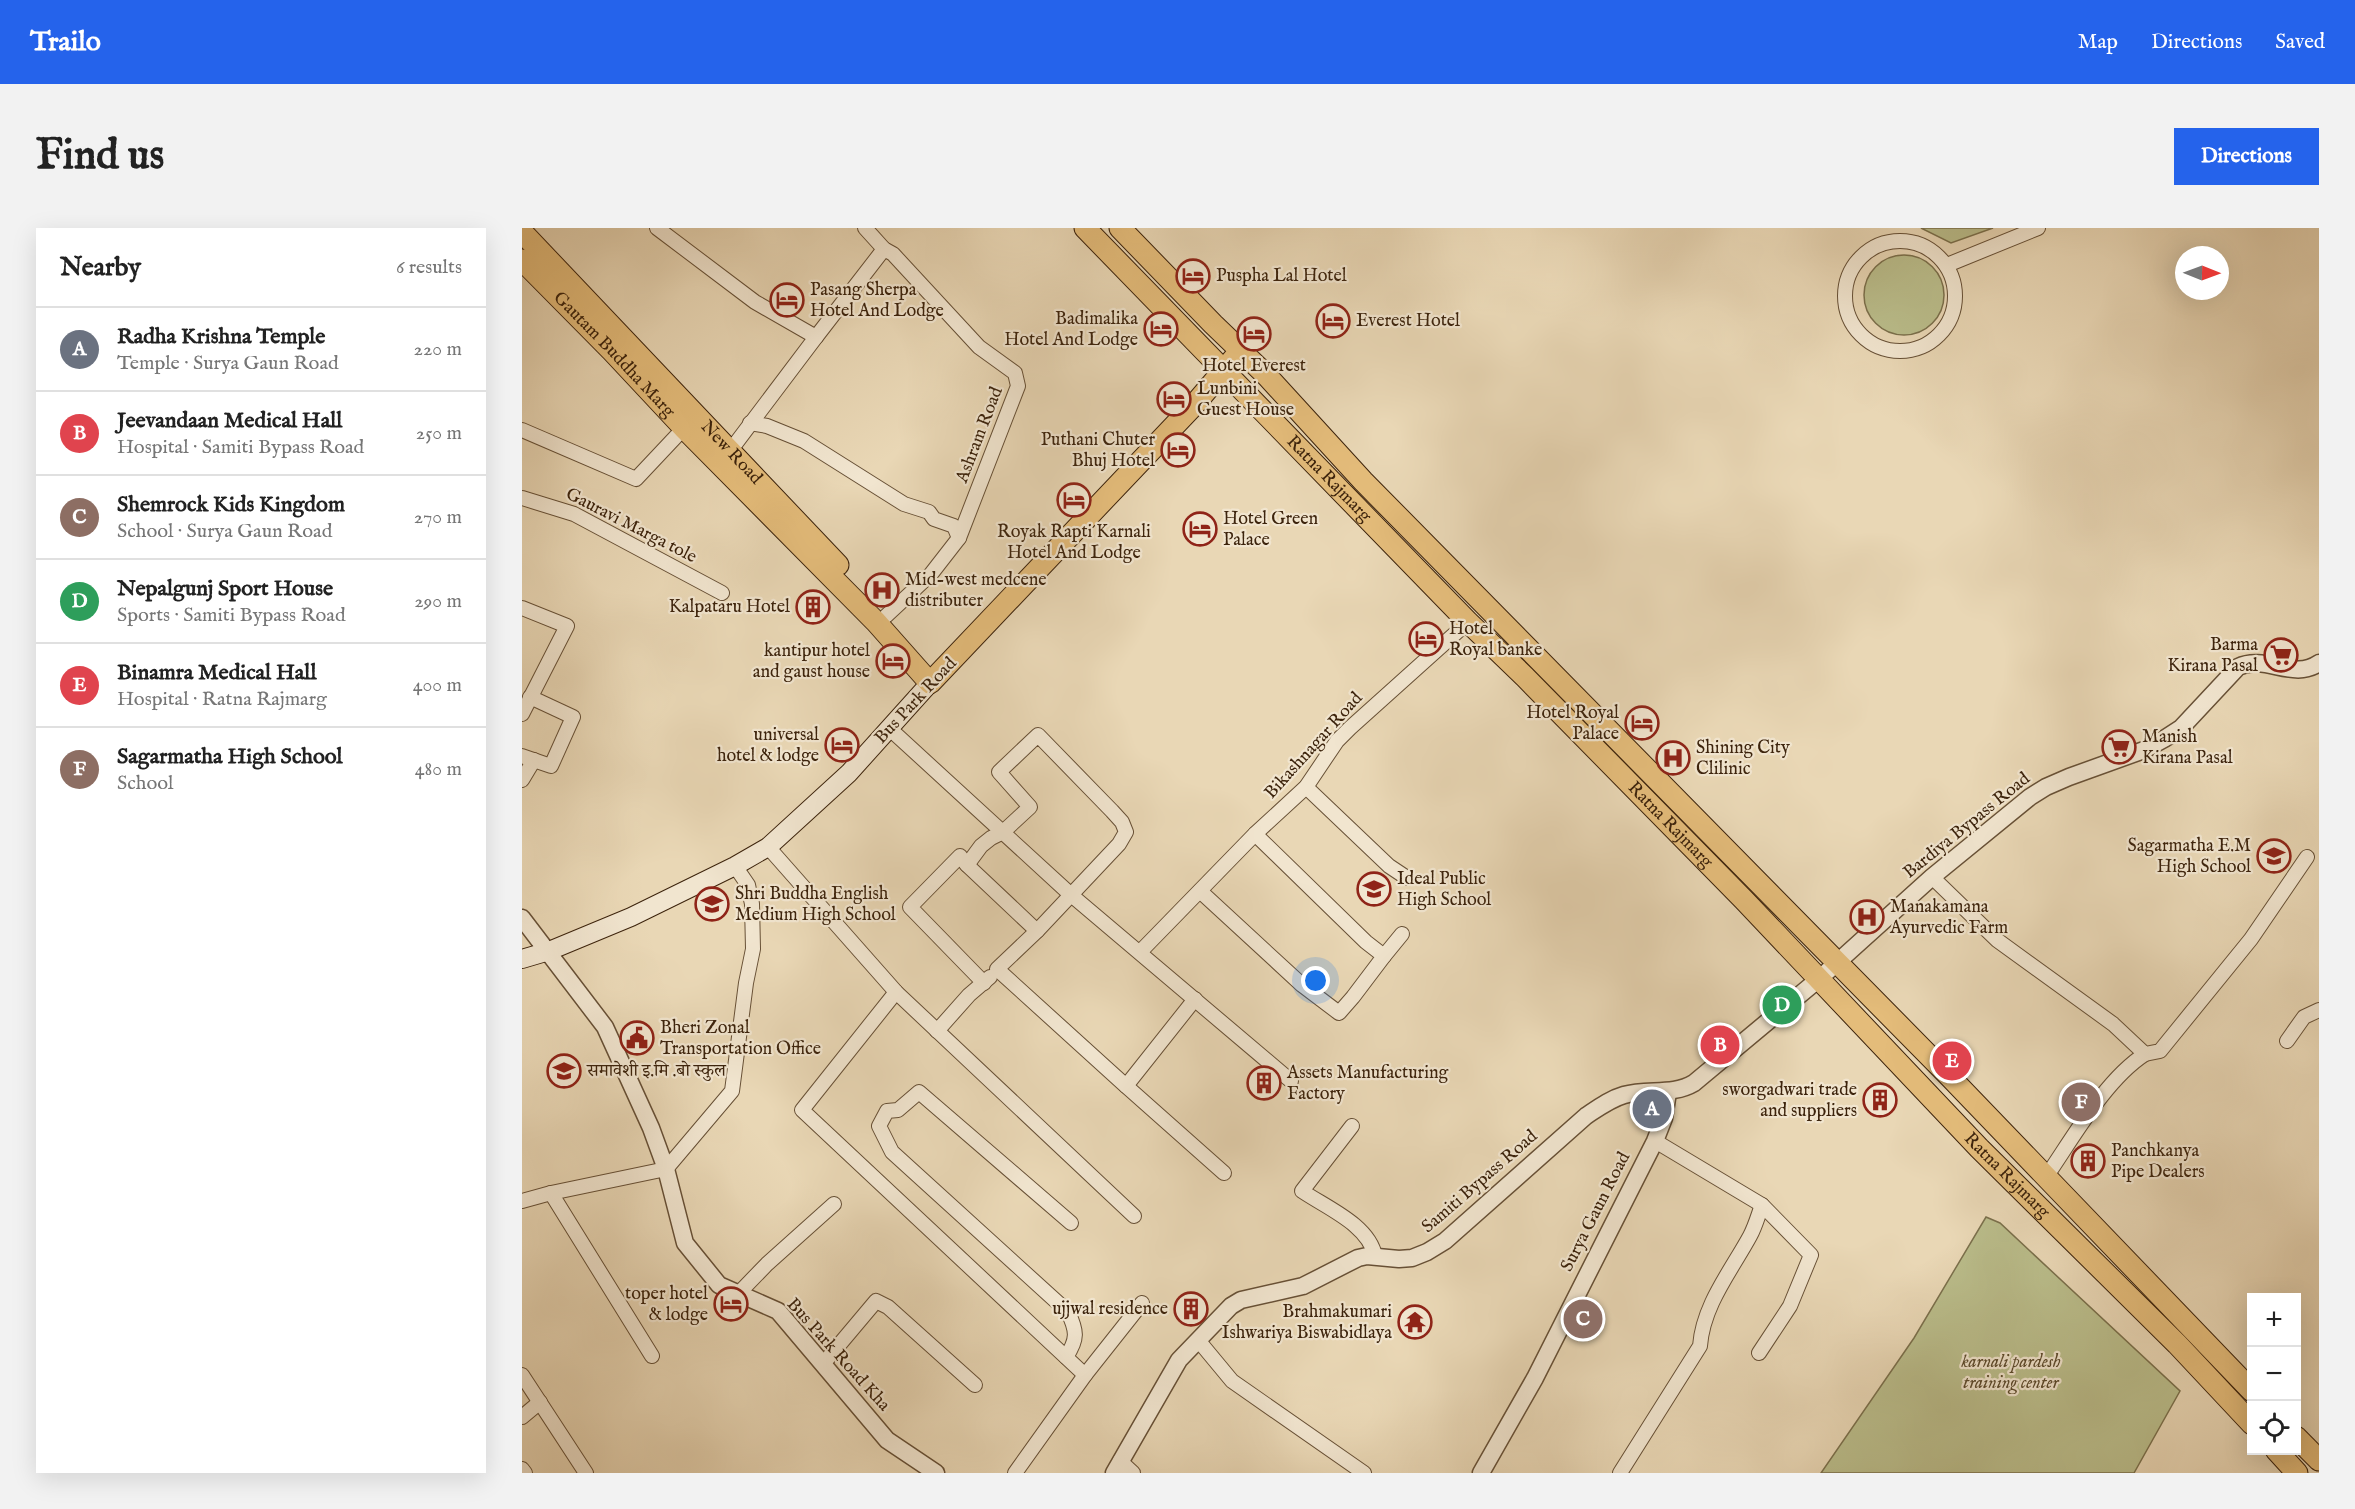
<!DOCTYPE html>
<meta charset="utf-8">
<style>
body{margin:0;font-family:"IM FELL English","Noto Serif Devanagari",serif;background:#f2f2f2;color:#222}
.controls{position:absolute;right:18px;bottom:18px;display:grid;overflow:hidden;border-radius:0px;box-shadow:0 6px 24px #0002}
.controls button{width:54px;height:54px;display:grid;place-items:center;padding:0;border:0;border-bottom:2px solid #e0e0e0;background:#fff;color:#222;font:30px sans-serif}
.compass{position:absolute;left:1653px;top:18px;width:54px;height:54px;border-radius:50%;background:#fff;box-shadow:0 6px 24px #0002;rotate:91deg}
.you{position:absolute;left:794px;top:753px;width:21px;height:21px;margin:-15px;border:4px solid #fff;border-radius:50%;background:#1a73e8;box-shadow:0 0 0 9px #1a73e833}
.badge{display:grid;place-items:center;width:39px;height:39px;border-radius:50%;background:#2563eb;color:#fff;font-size:20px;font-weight:700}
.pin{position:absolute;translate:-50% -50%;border:3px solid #fff;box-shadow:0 2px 6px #0006}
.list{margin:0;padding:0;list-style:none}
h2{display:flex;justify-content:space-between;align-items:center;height:78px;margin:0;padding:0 24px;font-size:26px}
h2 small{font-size:20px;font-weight:400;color:#767676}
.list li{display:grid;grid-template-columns:39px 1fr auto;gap:18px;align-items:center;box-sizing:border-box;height:84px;padding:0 24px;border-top:2px solid #e0e0e0}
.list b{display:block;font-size:22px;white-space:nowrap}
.list p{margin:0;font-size:20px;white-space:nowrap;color:#767676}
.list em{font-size:20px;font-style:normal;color:#767676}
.icon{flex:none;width:33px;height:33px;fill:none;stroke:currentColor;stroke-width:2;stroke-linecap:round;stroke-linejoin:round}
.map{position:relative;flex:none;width:1797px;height:1245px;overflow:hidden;border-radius:0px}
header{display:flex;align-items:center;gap:36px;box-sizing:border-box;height:84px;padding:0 30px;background:#2563eb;color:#fff}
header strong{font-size:28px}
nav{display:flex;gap:33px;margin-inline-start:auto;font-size:21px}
.intro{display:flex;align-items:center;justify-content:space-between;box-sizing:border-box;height:144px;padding:0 36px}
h1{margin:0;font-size:42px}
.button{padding:15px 27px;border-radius:0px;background:#2563eb;color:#fff;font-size:21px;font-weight:700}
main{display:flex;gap:36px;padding:0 36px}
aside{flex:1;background:#fff;border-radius:0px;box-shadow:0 6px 24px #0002}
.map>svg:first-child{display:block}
.green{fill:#babd8b;stroke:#7b704c;stroke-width:1.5}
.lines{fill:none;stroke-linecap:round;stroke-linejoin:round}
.minor-casing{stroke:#675036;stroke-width:16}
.tertiary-casing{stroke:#675036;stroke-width:19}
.secondary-casing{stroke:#3c230c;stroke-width:20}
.primary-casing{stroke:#3c230c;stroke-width:23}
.trunk-casing{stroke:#3c230c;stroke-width:23}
.minor{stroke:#f1e5cf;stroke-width:14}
.tertiary{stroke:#f1e5cf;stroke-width:16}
.secondary{stroke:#f1e5cf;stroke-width:18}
.primary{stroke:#e4bc7a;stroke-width:21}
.trunk{stroke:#e4bc7a;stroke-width:21}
.labels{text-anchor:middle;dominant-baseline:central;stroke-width:4.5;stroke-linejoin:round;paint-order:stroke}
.poi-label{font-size:18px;fill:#3c230c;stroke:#f1e5cf;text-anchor:start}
.street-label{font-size:18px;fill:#3c230c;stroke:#f1e5cf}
.park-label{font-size:18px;font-style:italic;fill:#5c4a2c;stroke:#f1e5cf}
</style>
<header>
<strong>Trailo</strong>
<nav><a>Map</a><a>Directions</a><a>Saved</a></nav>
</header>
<div class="intro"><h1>Find us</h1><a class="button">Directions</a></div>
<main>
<aside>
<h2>Nearby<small>6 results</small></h2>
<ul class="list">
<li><span class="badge" style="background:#6b7280">A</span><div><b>Radha Krishna Temple</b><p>Temple · Surya Gaun Road</p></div><em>220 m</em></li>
<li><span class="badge" style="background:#e0444e">B</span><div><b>Jeevandaan Medical Hall</b><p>Hospital · Samiti Bypass Road</p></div><em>250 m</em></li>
<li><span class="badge" style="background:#8d6e63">C</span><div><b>Shemrock Kids Kingdom</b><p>School · Surya Gaun Road</p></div><em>270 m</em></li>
<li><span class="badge" style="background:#2e9e5b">D</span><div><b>Nepalgunj Sport House</b><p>Sports · Samiti Bypass Road</p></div><em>290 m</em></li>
<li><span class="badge" style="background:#e0444e">E</span><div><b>Binamra Medical Hall</b><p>Hospital · Ratna Rajmarg</p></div><em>400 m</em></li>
<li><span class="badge" style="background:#8d6e63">F</span><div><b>Sagarmatha High School</b><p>School</p></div><em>480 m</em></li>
</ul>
</aside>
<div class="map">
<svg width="1797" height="1245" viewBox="0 0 1797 1245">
<rect width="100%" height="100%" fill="#e9d7b5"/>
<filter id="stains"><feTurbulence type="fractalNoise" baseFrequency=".00333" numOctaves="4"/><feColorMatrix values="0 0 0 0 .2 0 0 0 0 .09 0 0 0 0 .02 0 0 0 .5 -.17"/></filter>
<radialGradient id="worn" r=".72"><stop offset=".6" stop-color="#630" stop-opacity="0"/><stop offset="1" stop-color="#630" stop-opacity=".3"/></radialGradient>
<!-- green -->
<g class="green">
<path d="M 1399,0 L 1471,0 L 1429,15 Z"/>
<circle cx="1382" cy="67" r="40"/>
<path d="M 1464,989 L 1478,995 L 1658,1163 L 1612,1245 L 1299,1245 L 1392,1110 Z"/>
</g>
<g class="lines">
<defs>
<g id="minor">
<path d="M 135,0 L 233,74 L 294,109 L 208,223"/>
<path d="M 343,0 L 362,21 L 371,26 L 457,119 L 493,145 L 496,158 L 437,310 L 409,346 L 364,388"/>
<circle cx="1378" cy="68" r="55"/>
<path d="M 1425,37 L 1516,0"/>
<path d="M 294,109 L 362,21"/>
<path d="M 228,195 L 245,198 L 282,213 L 382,276 L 407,284 L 412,291 L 432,298 L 437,310"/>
<path d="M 0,202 L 114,251 L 162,200"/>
<path d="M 0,270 L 52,286 L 200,365"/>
<path d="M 0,380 L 45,398 L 0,486"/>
<path d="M 368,501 L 548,666 L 769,853"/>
<path d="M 0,528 L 29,538 L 51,489 L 8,469"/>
<path d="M 0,552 L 12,532"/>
<path d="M 784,559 L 867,638 L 885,650"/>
<path d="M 246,619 L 374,764 L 612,988"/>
<path d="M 445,637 L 515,703"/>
<path d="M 1410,649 L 1475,712 L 1591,796 L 1623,826 L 1638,823 L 1729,711 L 1785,629"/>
<path d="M 678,663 L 780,757 L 817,785 L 831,769 L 862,728 L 844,714 L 733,606"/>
<path d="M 619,723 L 733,606 L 784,559 L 815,513 L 828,500 L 946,394"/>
<path d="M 862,728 L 880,706"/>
<path d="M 462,755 L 388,679 L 438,628 L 445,637 L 459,618 L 469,610 L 481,604 L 508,579 L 477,544 L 516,507 L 590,583 L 600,594 L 604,604 L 597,616 L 515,703 L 475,741 L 604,858 L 673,771"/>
<path d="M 374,764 L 280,882 L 563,1147"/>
<path d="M 415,803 L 447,767 L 468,749"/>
<path d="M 1765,813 L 1782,789 L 1797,782"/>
<path d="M 604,858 L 702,945"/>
<path d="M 830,898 L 780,963 C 805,980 847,997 853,1028"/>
<path d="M 1133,913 L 1240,977 L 1289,1027 L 1268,1078 L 1237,1125"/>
<path d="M 1524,949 C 1551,910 1583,852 1623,826"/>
<path d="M 29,965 L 130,1128"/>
<path d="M 0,973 L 29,965 L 144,941 L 210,863 L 224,755 L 231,721 L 230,676 L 226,657 L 213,638"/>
<path d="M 216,1066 L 245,1036 L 312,976"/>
<path d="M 676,1112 L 710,1153 L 842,1245"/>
<path d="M 544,1129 C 556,1111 555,1103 546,1084 L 370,924 L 357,898 L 365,883 L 376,882 L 397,864 L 549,995"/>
<path d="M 301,1136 L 354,1073 L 366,1079 L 453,1157"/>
<path d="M 0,1147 L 64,1245"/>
<path d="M 0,1189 L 18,1174"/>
<path d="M 598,1233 L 611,1245"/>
<path d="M 0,1241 L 3,1245"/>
<path d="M 493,1245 L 563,1147 L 620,1075"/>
<path d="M 1098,1245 L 1178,1118 C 1181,1077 1209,1043 1228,1008 C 1233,999 1236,988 1240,977"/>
</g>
<g id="tertiary">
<path d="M 0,690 L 83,799 L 129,900 L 144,941 L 163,1015 L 197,1057 L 256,1083 L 365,1212 L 414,1245"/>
<path d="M 592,1245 L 657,1132 L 709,1078 L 719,1072 L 781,1058 L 836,1030 L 845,1028 L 877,1031 L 890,1030 L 905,1024 L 923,1013 L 1064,888 C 1076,880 1088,871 1102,867 C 1126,860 1150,868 1172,855 L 1298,750 L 1410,649 L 1508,569 L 1524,559 L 1547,549 L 1622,522 L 1642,511 L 1659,500 L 1716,439 C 1744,426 1771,453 1797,435"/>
<path d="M 959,1245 L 1013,1150 L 1133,913 L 1142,890 L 1146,864"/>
</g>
<path id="secondary" d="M 0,731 L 27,723 L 109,689 L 213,638 L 246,619 L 327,545 L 408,455"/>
<g id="primary">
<path id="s1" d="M 0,4 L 316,337"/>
<path id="s2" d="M 0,32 L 90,123 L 162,200 L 354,394 L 408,455 L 672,177 L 719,122"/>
</g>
<g id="trunk">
<path id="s3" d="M 563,0 L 946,394 L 1003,449 L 1222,672 L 1457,920 L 1655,1116 L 1730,1196"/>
<path d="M 598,0 L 691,96 L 745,148 L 841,253 L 1428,849 L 1730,1163"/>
<path d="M 1774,1209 L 1797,1232"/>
<path d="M 1754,1222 L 1775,1245"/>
</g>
</defs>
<!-- minor casing -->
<use href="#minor" class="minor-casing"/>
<!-- tertiary casing -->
<use href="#tertiary" class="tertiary-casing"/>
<!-- secondary casing -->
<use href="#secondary" class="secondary-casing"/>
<!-- primary casing -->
<use href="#primary" class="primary-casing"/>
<!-- trunk casing -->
<use href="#trunk" class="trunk-casing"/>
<!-- minor -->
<use href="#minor" class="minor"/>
<!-- tertiary -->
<use href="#tertiary" class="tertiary"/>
<!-- secondary -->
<use href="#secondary" class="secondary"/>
<!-- primary -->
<use href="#primary" class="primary"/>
<!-- trunk -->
<use href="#trunk" class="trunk"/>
</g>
<!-- icons -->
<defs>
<symbol id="hotel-ring" viewBox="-11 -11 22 22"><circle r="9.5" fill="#f1e5cf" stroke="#8f2418" stroke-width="1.5"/><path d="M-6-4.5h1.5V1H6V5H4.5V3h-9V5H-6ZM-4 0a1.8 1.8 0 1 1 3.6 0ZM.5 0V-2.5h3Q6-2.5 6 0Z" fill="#8f2418"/></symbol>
<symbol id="hospital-ring" viewBox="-11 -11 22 22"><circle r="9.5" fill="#f1e5cf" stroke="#8f2418" stroke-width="1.5"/><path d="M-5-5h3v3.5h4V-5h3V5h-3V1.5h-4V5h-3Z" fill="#8f2418"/></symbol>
<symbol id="building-ring" viewBox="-11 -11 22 22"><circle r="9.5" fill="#f1e5cf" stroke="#8f2418" stroke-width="1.5"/><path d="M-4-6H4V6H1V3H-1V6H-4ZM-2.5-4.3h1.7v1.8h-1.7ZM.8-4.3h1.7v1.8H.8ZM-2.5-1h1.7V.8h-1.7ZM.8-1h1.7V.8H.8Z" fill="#8f2418"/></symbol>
<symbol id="supermarket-ring" viewBox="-11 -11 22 22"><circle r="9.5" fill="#f1e5cf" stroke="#8f2418" stroke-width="1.5"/><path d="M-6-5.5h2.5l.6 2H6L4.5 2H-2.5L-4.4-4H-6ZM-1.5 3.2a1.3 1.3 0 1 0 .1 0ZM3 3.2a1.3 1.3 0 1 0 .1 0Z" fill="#8f2418"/></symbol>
<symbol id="school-ring" viewBox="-11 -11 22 22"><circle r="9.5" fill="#f1e5cf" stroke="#8f2418" stroke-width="1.5"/><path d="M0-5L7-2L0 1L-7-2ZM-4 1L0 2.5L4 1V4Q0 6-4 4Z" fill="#8f2418"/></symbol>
<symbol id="civic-ring" viewBox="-11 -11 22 22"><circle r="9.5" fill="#f1e5cf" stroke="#8f2418" stroke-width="1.5"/><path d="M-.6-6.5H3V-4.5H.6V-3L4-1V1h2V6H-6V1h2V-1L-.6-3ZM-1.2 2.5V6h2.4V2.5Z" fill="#8f2418"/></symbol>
<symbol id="temple-ring" viewBox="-11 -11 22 22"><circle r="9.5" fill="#f1e5cf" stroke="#8f2418" stroke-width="1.5"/><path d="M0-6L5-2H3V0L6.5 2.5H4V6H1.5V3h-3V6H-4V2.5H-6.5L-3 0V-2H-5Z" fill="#8f2418"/></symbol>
</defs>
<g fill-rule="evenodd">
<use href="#hotel-ring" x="652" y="29" width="38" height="38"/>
<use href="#hotel-ring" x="246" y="53" width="38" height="38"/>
<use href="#hotel-ring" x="792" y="74" width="38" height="38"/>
<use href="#hotel-ring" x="620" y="82" width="38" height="38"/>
<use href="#hotel-ring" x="713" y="87" width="38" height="38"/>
<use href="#hotel-ring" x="633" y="152" width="38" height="38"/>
<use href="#hotel-ring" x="637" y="203" width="38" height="38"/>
<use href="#hotel-ring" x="533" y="253" width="38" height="38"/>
<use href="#hotel-ring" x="659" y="282" width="38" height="38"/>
<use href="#hospital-ring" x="341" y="343" width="38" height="38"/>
<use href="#building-ring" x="272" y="360" width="38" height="38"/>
<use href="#hotel-ring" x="885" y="392" width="38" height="38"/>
<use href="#supermarket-ring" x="1740" y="408" width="38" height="38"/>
<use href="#hotel-ring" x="352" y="414" width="38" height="38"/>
<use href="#hotel-ring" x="1101" y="476" width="38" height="38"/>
<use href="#hotel-ring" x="301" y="498" width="38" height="38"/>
<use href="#supermarket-ring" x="1578" y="500" width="38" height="38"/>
<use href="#hospital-ring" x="1132" y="511" width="38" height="38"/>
<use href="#school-ring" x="1733" y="609" width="38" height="38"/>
<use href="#school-ring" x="833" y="642" width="38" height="38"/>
<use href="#school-ring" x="171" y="657" width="38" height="38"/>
<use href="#hospital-ring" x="1326" y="670" width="38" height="38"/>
<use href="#civic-ring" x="96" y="791" width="38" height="38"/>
<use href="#school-ring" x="23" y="824" width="38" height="38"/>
<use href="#building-ring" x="723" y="836" width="38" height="38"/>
<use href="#building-ring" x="1339" y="853" width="38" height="38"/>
<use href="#building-ring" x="1547" y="914" width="38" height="38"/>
<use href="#hotel-ring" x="190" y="1057" width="38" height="38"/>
<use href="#building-ring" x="650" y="1062" width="38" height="38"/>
<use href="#temple-ring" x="874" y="1075" width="38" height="38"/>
</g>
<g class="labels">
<!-- poi labels -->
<g class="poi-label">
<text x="694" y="48">Puspha Lal Hotel</text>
<text x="288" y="62">Pasang Sherpa<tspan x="288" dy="21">Hotel And Lodge</tspan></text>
<text x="616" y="91" text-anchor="end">Badimalika<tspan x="616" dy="21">Hotel And Lodge</tspan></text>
<text x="834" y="93">Everest Hotel</text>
<text x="732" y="138" text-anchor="middle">Hotel Everest</text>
<text x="675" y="161">Lunbini<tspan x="675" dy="21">Guest House</tspan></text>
<text x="633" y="212" text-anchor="end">Puthani Chuter<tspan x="633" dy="21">Bhuj Hotel</tspan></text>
<text x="701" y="291">Hotel Green<tspan x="701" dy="21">Palace</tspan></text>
<text x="552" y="304" text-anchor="middle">Royak Rapti Karnali<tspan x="552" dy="21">Hotel And Lodge</tspan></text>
<text x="383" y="352">Mid-west medcene<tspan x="383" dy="21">distributer</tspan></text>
<text x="268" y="379" text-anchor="end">Kalpataru Hotel</text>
<text x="927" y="401">Hotel<tspan x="927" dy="21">Royal banke</tspan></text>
<text x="1736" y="417" text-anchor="end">Barma<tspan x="1736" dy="21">Kirana Pasal</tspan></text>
<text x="348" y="423" text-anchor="end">kantipur hotel<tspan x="348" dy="21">and gaust house</tspan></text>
<text x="1097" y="485" text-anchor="end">Hotel Royal<tspan x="1097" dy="21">Palace</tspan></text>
<text x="297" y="507" text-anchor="end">universal<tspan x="297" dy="21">hotel &amp; lodge</tspan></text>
<text x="1620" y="509">Manish<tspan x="1620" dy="21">Kirana Pasal</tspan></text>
<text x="1174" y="520">Shining City<tspan x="1174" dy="21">Clilinic</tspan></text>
<text x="1729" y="618" text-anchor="end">Sagarmatha E.M<tspan x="1729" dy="21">High School</tspan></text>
<text x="875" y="651">Ideal Public<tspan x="875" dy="21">High School</tspan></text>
<text x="213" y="666">Shri Buddha English<tspan x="213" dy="21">Medium High School</tspan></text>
<text x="1368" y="679">Manakamana<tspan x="1368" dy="21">Ayurvedic Farm</tspan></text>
<text x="138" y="800">Bheri Zonal<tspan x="138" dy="21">Transportation Office</tspan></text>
<text x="65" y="843">समावेशी इ.मि .बाे स्कुल</text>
<text x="765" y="845">Assets Manufacturing<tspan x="765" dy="21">Factory</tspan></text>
<text x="1335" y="862" text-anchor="end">sworgadwari trade<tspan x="1335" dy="21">and suppliers</tspan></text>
<text x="1589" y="923">Panchkanya<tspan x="1589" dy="21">Pipe Dealers</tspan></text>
<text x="186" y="1066" text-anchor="end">toper hotel<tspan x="186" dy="21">&amp; lodge</tspan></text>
<text x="646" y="1081" text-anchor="end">ujjwal residence</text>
<text x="870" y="1084" text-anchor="end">Brahmakumari<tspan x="870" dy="21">Ishwariya Biswabidlaya</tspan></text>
</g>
<!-- street labels -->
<g class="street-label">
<text stroke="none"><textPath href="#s2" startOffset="132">Gautam Buddha Marg</textPath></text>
<text transform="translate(458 207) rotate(-69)">Ashram Road</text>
<text stroke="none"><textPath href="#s1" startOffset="304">New Road</textPath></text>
<text stroke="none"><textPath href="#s3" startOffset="350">Ratna Rajmarg</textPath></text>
<text transform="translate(109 298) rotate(27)">Gauravi Marga tole</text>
<text transform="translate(394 473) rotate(-47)">Bus Park Road</text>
<text transform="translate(792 518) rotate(-48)">Bikashnagar Road</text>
<text stroke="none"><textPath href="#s3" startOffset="836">Ratna Rajmarg</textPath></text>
<text transform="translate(1445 598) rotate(-39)">Bardiya Bypass Road</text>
<text stroke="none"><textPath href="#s3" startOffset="1322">Ratna Rajmarg</textPath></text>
<text transform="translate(958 954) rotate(-41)">Samiti Bypass Road</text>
<text transform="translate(1074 984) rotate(-63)">Surya Gaun Road</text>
<text transform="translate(316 1127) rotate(48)">Bus Park Road Kha</text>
</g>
<!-- park labels -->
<g class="park-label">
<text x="1489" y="1134">karnali pardesh<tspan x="1489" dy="21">training center</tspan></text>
</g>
</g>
<rect width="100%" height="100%" filter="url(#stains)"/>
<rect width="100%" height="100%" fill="url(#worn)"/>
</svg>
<div class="controls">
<button>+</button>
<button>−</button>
<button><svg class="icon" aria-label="locate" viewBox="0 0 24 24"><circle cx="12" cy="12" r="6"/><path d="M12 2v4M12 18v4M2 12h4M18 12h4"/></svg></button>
</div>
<svg class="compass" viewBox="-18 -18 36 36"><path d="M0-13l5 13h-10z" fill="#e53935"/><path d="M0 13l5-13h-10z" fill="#767676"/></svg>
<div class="you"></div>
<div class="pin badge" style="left:1130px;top:881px;background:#6b7280">A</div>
<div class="pin badge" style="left:1198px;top:817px;background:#e0444e">B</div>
<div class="pin badge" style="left:1061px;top:1091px;background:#8d6e63">C</div>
<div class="pin badge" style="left:1260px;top:777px;background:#2e9e5b">D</div>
<div class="pin badge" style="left:1430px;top:833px;background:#e0444e">E</div>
<div class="pin badge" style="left:1559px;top:874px;background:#8d6e63">F</div>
</div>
</main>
